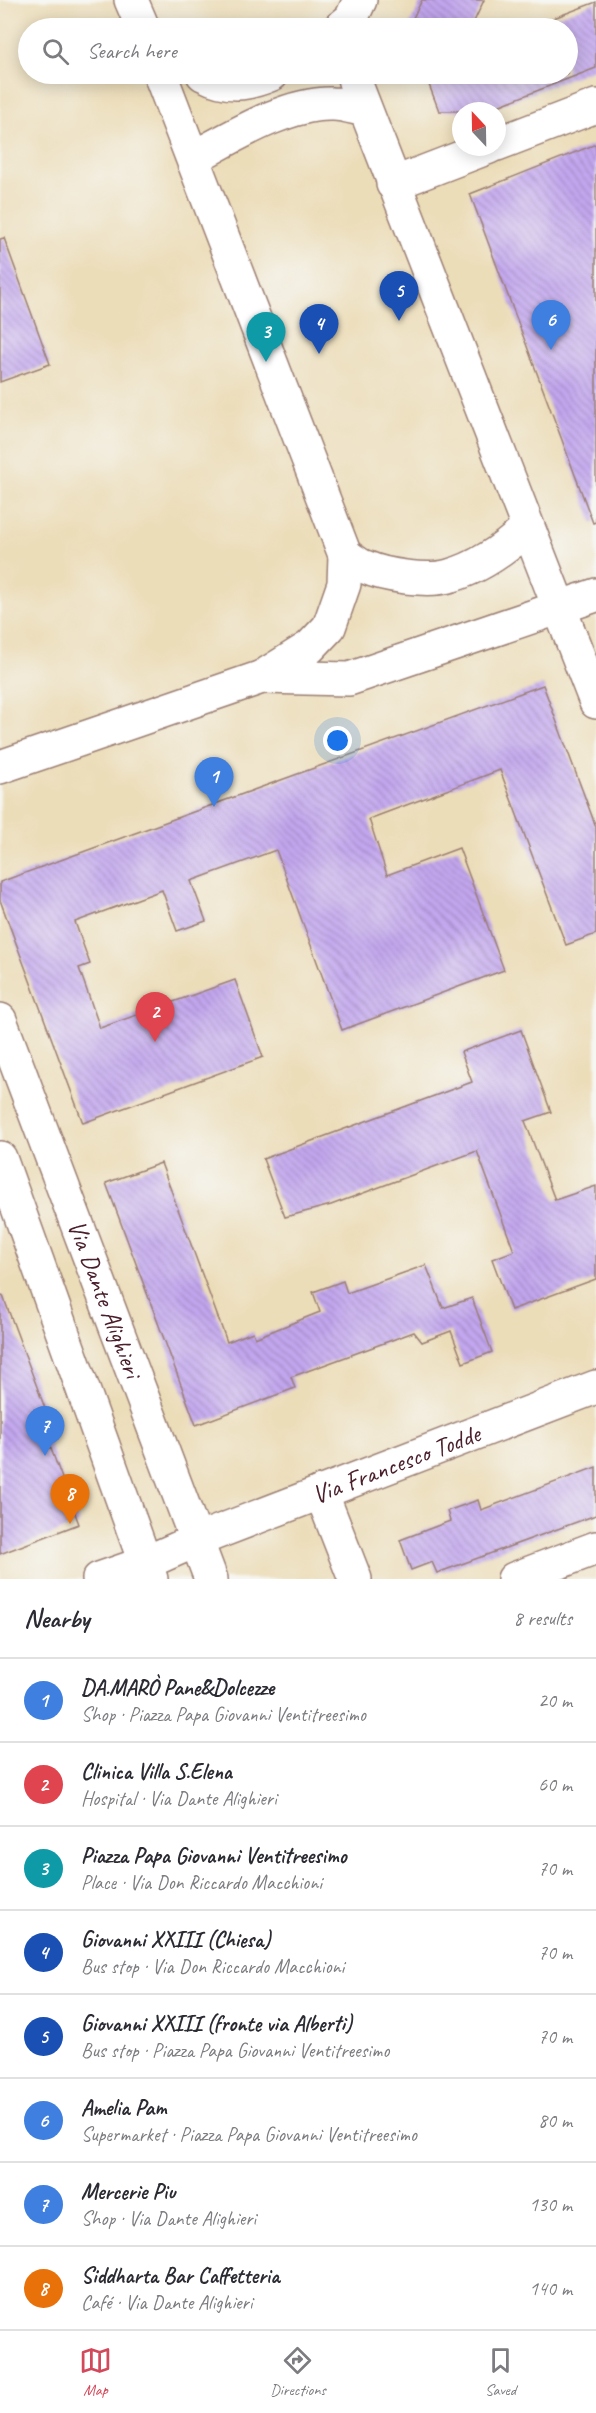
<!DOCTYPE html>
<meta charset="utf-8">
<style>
body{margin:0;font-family:Caveat,sans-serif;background:#f2f2f3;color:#2b2b33}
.compass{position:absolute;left:452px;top:102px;width:54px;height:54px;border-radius:50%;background:#fff;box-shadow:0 3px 15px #0003;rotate:338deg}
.you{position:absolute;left:338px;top:741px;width:21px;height:21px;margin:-15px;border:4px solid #fff;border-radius:50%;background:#1a73e8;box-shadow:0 0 0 9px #1a73e833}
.badge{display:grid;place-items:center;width:39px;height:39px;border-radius:50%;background:#d1495b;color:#fff;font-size:20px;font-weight:700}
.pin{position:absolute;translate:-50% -50px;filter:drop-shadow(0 2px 3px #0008)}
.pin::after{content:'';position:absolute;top:32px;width:21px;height:18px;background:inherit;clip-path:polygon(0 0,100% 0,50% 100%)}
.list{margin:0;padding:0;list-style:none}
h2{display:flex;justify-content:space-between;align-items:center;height:78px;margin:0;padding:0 24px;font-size:26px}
h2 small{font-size:20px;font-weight:400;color:#7c7c81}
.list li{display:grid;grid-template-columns:39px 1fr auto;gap:18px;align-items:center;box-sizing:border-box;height:84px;padding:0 24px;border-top:2px solid #e1e1e2}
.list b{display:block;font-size:22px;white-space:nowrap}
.list p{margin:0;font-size:20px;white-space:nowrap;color:#7c7c81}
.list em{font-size:20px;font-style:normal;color:#7c7c81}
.icon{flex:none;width:33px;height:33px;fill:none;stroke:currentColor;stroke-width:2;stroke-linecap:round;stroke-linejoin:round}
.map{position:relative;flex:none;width:596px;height:1579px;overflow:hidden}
.search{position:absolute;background:#fff;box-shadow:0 3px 15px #0003;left:18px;right:18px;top:18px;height:66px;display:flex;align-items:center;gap:15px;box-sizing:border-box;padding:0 21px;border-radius:33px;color:#7c7c81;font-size:22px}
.sheet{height:750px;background:#fff}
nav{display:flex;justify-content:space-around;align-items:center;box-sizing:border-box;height:84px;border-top:2px solid #e1e1e2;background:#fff;font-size:16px;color:#7c7c81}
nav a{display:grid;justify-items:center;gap:3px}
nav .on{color:#d1495b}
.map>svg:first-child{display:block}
.building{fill:url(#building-back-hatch)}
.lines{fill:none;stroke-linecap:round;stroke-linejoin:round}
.minor-casing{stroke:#9b7e72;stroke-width:36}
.tertiary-casing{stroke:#9b7e72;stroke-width:36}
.minor{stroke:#fff;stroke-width:33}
.tertiary{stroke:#fff;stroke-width:33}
.labels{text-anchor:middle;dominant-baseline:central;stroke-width:4.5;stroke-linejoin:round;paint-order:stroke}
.street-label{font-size:26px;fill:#4a1f2b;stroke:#f6f6f2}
</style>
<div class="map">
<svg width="596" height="1579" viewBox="0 0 596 1579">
<defs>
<pattern id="building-back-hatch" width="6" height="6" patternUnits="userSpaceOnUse" patternTransform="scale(1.5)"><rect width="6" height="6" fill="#c3a7ef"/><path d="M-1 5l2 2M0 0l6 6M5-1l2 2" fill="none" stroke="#a087c2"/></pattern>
</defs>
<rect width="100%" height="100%" fill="#f6f6f2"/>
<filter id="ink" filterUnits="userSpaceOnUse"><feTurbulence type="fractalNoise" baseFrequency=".0167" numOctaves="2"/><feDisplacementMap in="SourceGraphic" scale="12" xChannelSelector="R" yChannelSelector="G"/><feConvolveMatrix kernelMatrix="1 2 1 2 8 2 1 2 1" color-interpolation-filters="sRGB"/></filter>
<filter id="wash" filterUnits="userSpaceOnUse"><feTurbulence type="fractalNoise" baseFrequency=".008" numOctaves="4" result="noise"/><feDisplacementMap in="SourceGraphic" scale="24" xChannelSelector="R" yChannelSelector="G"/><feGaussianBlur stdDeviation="1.35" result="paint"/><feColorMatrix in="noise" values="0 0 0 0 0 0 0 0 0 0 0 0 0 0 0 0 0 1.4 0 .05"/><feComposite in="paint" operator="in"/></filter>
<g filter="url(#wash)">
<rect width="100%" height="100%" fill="#ecddb9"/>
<g id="blocks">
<!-- building -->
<g class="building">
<path d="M 422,0 L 484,0 L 471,28 L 408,28 Z"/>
<path d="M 596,2 L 596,68 L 485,111 L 439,111 L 425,74 L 567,74 L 567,28 L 527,28 Z"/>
<path d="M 596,144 L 596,522 L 593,523 L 470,194 Z"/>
<path d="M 4,238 L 50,364 L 0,382 L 0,239 Z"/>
<path d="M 543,685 L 596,827 L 596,934 L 566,945 L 500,770 L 369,819 L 387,875 L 459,848 L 504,970 L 342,1030 L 276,850 L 191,881 L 206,921 L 177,931 L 162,890 L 75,922 L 90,964 L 79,968 L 100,1028 L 235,980 L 263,1057 L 83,1123 L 0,900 L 0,882 Z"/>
<path d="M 521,1030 L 551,1112 L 525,1121 L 555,1200 L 596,1186 L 596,1279 L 511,1310 L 492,1259 L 514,1251 L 477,1151 L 331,1205 L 285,1217 L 263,1159 L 472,1082 L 461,1052 Z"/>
<path d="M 161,1163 L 227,1342 L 253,1332 L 255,1338 L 320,1312 L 313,1292 L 343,1281 L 347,1293 L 426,1265 L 443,1308 L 472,1298 L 492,1352 L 463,1363 L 451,1331 L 422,1342 L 414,1332 L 291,1377 L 295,1388 L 196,1425 L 106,1183 Z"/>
<path d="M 3,1296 L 55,1435 L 47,1438 L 79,1524 L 0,1554 L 0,1297 Z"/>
<path d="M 596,1467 L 596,1515 L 437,1573 L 432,1562 L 411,1570 L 400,1540 L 450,1521 L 447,1511 L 478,1500 L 481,1510 Z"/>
</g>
</g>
</g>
<g filter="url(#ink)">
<use href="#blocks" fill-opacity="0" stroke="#9b7e72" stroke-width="1.5"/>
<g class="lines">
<defs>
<g id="minor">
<path d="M 340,28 L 351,19 L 360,0"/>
<path d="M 203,74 C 228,87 246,85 272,74"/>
<path d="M 353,74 L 355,82 L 596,702"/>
<path d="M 497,144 L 596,106"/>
<path d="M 193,158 C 232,137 288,102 333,104 C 343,104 355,108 365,110"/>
<path d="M 393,184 L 489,147"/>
<path d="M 345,555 C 352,559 358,565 365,567 C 385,576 428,582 449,576 C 479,568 505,549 528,528"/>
<path d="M 262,677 L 349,679 L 596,595"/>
<path d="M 321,1492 L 355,1579"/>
<path d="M 99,1579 L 145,1563 L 197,1540"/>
<path d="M 514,1579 L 596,1548"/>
</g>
<g id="tertiary">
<path d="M 131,0 L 143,28"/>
<path d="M 0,767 L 262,677 L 310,647 L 329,627 L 344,584 L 345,555 L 160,74"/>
<path id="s1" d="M 0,1020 L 211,1579"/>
<path d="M 0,1158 L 151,1579"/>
<path id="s2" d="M 197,1540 L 596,1387"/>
</g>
</defs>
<!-- minor casing -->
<use href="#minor" class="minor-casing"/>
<!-- tertiary casing -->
<use href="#tertiary" class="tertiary-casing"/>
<!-- minor -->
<use href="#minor" class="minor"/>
<!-- tertiary -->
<use href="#tertiary" class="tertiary"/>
</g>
</g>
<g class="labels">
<!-- street labels -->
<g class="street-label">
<text stroke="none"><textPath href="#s1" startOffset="298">Via Dante Alighieri</textPath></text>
<text stroke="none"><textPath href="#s2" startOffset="213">Via Francesco Todde</textPath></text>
</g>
</g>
</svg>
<svg class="compass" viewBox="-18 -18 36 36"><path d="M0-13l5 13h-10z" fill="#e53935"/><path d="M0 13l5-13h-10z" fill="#7c7c81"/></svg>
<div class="you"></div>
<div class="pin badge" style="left:214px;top:807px;background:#3f7fe0">1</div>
<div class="pin badge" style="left:155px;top:1042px;background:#e0444e">2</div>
<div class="pin badge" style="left:266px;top:362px;background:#0f9aa8">3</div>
<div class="pin badge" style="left:319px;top:354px;background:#1a4fb4">4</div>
<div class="pin badge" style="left:399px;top:321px;background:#1a4fb4">5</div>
<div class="pin badge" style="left:551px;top:350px;background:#3f7fe0">6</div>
<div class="pin badge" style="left:45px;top:1456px;background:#3f7fe0">7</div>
<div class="pin badge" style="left:70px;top:1524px;background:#e8710a">8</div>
<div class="search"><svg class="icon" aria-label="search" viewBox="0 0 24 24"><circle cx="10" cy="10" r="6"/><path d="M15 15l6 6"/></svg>Search here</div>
</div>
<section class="sheet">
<h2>Nearby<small>8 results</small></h2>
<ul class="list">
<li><span class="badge" style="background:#3f7fe0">1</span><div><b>DA.MARÒ Pane&amp;Dolcezze</b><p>Shop · Piazza Papa Giovanni Ventitreesimo</p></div><em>20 m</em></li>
<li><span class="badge" style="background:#e0444e">2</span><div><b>Clinica Villa S.Elena</b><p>Hospital · Via Dante Alighieri</p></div><em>60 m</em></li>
<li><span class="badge" style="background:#0f9aa8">3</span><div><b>Piazza Papa Giovanni Ventitreesimo</b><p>Place · Via Don Riccardo Macchioni</p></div><em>70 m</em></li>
<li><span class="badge" style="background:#1a4fb4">4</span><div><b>Giovanni XXIII (Chiesa)</b><p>Bus stop · Via Don Riccardo Macchioni</p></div><em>70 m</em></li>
<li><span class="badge" style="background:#1a4fb4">5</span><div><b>Giovanni XXIII (fronte via Alberti)</b><p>Bus stop · Piazza Papa Giovanni Ventitreesimo</p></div><em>70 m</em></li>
<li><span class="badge" style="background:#3f7fe0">6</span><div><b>Amelia Pam</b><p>Supermarket · Piazza Papa Giovanni Ventitreesimo</p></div><em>80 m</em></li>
<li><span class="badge" style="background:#3f7fe0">7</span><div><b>Mercerie Piu</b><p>Shop · Via Dante Alighieri</p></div><em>130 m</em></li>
<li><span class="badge" style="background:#e8710a">8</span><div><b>Siddharta Bar Caffetteria</b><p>Café · Via Dante Alighieri</p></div><em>140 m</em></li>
</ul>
</section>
<nav>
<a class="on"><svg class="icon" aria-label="map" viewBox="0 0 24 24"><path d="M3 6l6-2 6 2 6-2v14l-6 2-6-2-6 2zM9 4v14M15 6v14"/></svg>Map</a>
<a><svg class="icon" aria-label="directions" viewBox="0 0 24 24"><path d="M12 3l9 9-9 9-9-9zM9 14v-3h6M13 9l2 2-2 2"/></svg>Directions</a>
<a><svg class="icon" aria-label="saved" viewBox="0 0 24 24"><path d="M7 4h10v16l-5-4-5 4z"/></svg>Saved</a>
</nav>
